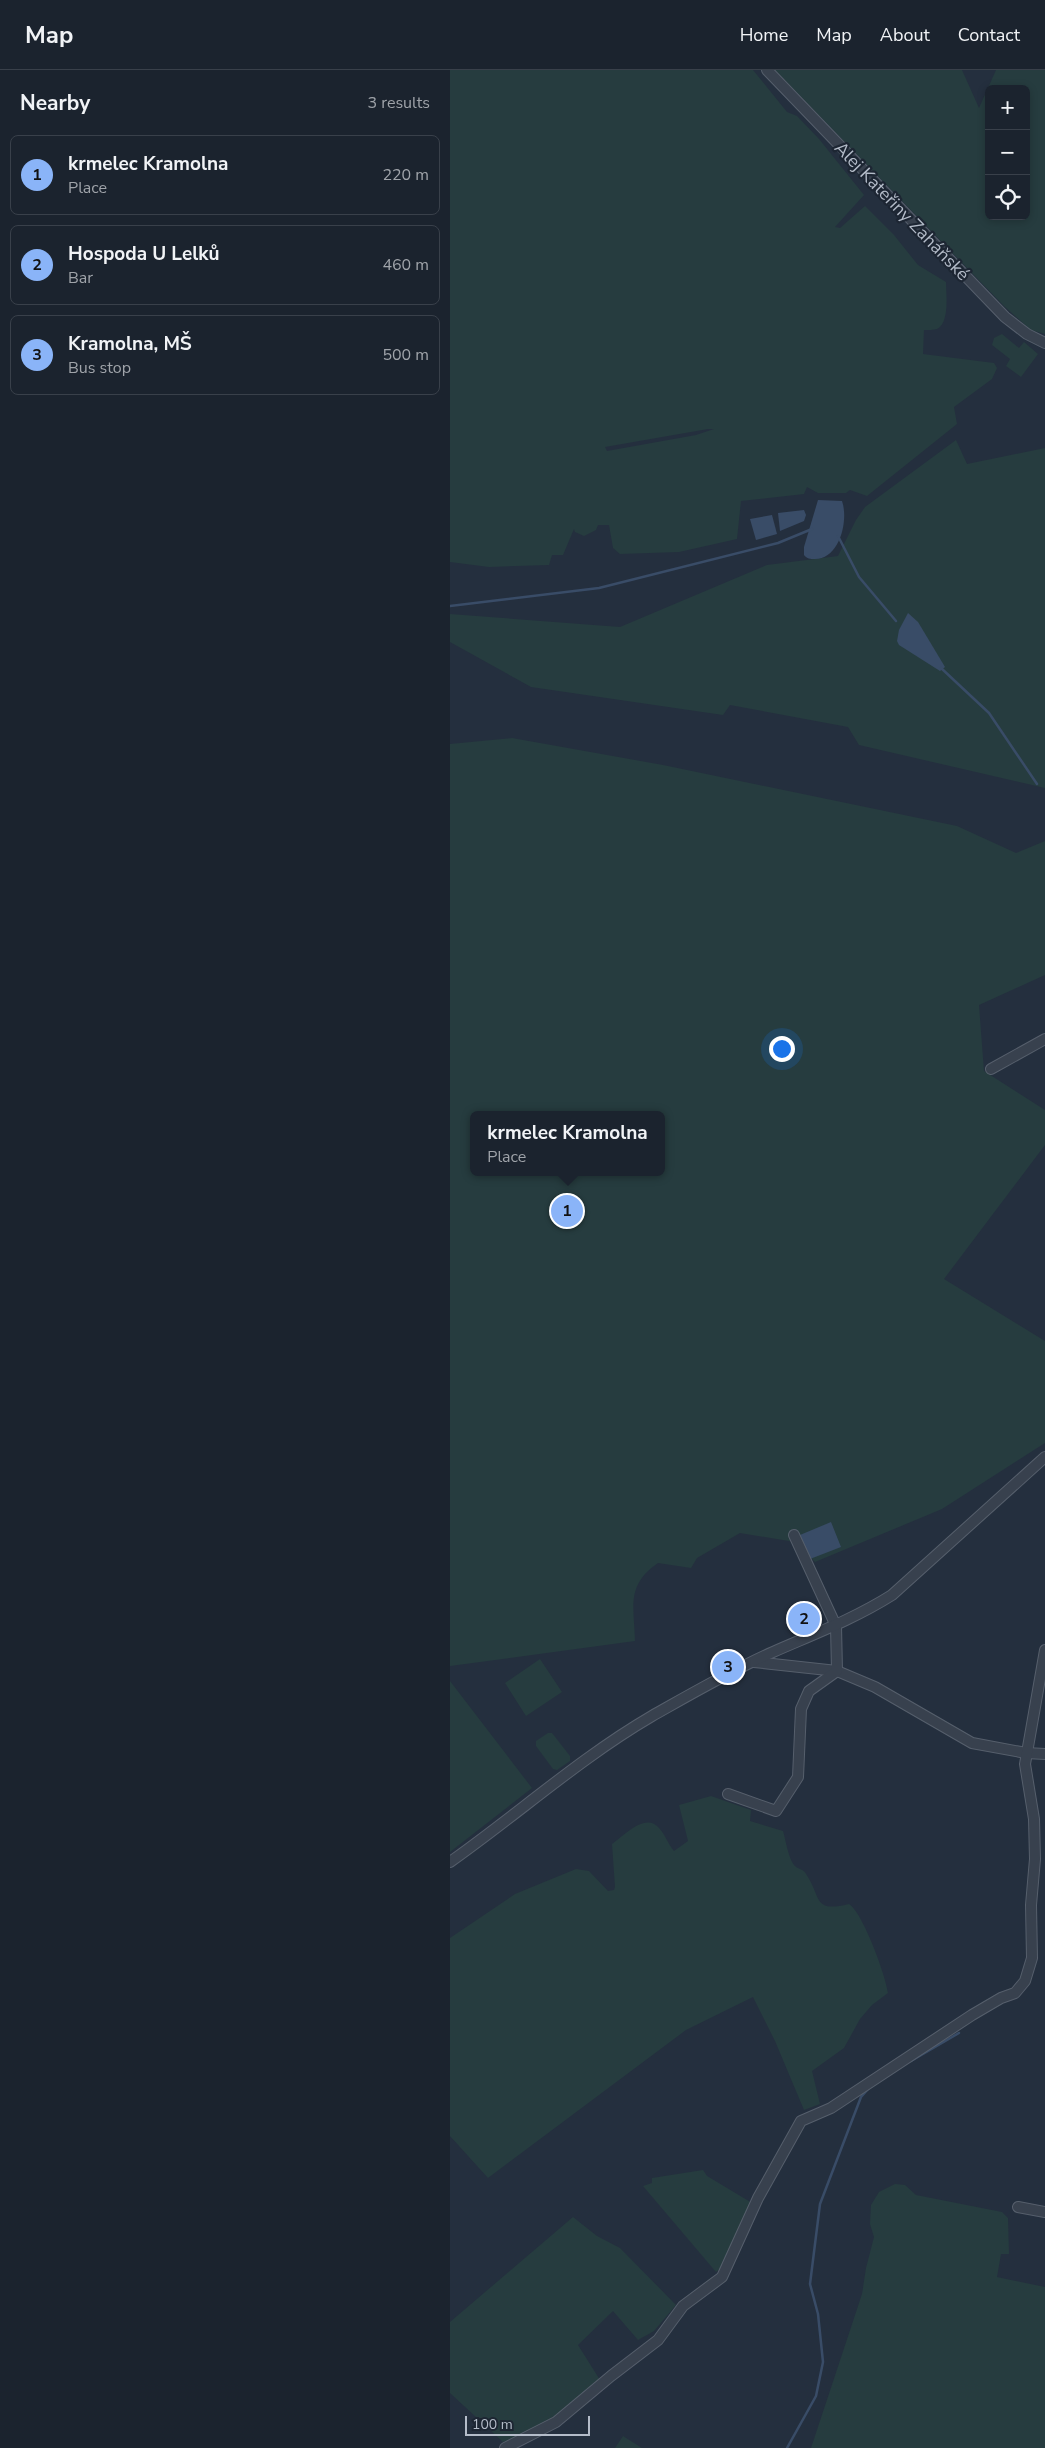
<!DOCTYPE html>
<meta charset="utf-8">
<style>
body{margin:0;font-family:"Nunito Sans",sans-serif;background:#282f3a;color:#f1f3f6}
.controls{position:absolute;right:15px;top:15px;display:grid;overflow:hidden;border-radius:8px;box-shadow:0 2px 8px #0003}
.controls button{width:45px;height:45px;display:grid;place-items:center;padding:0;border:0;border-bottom:1px solid #39404a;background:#1b232e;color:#f1f3f6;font:25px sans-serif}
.scale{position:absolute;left:15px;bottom:12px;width:125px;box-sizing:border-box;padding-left:5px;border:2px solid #b4bcc9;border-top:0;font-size:14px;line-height:18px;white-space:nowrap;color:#b4bcc9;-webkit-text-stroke:4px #1d2633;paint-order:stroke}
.you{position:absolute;left:331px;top:978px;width:18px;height:18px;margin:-12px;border:4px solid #fff;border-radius:50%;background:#1a73e8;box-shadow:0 0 0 8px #1a73e833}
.badge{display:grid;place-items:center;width:32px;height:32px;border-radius:50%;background:#8ab4f8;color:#111;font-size:16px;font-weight:700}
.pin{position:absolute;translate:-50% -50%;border:2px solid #fff;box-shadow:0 1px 5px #0006}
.popup{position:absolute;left:20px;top:1041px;width:195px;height:65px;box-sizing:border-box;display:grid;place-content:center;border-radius:8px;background:#1b232e;filter:drop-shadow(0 1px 4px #0005);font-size:16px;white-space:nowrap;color:#a0a4aa}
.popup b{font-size:19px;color:#f1f3f6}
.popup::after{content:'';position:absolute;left:50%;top:100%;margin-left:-10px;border:10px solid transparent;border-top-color:#1b232e}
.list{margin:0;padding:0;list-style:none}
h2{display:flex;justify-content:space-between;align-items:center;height:65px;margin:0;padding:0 20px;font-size:21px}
h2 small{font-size:16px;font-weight:400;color:#a0a4aa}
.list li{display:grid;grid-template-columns:32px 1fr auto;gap:15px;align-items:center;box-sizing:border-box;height:80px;margin:0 10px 10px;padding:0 10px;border:1px solid #39404a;border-radius:8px}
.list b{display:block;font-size:19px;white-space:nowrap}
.list p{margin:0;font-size:16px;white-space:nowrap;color:#a0a4aa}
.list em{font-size:16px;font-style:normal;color:#a0a4aa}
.icon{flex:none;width:28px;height:28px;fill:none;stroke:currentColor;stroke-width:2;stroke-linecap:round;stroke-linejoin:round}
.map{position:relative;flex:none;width:595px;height:2378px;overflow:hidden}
header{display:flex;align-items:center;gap:30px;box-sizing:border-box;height:70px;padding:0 25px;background:#1b232e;border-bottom:1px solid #39404a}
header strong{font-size:24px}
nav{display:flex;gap:28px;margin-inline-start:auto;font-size:18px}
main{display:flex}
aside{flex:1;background:#1b232e}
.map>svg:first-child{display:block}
.green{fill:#263c3f;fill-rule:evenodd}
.water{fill:#394c67}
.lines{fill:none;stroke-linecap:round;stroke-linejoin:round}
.stream{stroke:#394c67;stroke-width:2.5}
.minor-casing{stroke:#565f6c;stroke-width:12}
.minor{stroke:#38414e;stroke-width:10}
.labels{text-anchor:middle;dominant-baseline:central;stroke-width:4.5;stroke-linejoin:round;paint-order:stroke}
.street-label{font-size:18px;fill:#b4bcc9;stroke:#1d2633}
</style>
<header>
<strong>Map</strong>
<nav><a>Home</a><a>Map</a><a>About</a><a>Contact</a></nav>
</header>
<main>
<aside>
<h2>Nearby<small>3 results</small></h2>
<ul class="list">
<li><span class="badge">1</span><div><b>krmelec Kramolna</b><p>Place</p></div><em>220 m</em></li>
<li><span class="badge">2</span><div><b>Hospoda U Lelků</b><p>Bar</p></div><em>460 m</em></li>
<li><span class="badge">3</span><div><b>Kramolna, MŠ</b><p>Bus stop</p></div><em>500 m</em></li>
</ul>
</aside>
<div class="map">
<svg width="595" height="2378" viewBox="0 0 595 2378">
<rect width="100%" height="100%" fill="#242f3e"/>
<!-- green -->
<g class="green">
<path d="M 0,0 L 303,0 L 337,42 L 347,46 L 369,69 L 414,125 L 385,157 L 390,158 L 415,136 L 444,165 L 468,195 L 496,212 C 496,223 500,253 487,259 C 484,260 477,260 474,260 L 473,284 L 544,293 L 547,298 L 542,309 L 504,337 L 507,354 L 417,426 L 400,420 L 396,423 L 368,423 L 357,417 L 354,424 L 291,431 L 287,469 L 229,482 L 170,484 L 163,478 L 159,455 L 148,455 L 146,460 L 134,466 L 125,462 L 124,459 L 113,485 L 102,485 L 99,495 L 39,497 L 0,492 ZM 258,359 L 264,359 L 246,365 L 157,381 L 155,377 Z"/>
<path d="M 325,0 L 512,0 L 529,38 L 546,0 L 595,0 L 595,264 L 581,260 L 554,236 ZM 539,19 L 576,19 L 576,146 L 539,146 Z"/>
<path d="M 552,264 L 569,278 L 574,272 L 588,284 L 571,307 L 556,296 L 560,289 L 542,275 L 544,268 Z"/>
<path d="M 506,370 L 517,394 L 595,378 L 595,718 L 409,675 L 398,657 L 280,635 L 273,645 L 81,617 L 0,572 L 0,544 L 170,557 L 317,495 L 388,486 L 406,450 L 415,437 Z"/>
<path d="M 62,668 L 213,695 L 507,756 L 566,783 L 595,771 L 595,905 L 529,935 L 534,1001 L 595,1040 L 595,1075 L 494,1209 L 595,1271 L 595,1373 L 492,1439 L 365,1492 L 345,1472 L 290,1463 L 247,1488 L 241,1498 L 208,1493 C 176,1515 184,1536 185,1571 L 0,1596 L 0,674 ZM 23,1045 L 211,1045 L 211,1102 L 23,1102 Z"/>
<path d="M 90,1589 L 112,1622 L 76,1646 L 55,1613 Z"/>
<path d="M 0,1611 L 82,1718 L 0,1782 Z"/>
<path d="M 98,1663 L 102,1663 L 120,1686 L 120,1691 L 107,1700 L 103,1699 L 86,1676 L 86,1671 Z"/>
<path d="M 261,1726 L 301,1740 L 300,1751 L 333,1761 C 336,1771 338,1787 344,1795 C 347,1799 354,1799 356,1804 C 372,1827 362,1843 399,1834 C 413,1843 436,1906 438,1923 L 422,1935 L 410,1949 L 394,1978 L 362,2001 L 370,2034 L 354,2040 L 325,1971 L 303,1927 L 236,1960 L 38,2108 L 0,2066 L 0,1868 L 65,1824 L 126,1799 L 139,1801 L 158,1821 L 164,1820 L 165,1817 L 162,1774 C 174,1766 195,1742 209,1758 C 215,1764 218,1774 224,1781 L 238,1771 L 229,1735 Z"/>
<path d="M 253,2100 L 257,2106 L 302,2133 L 273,2196 L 266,2202 L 193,2116 L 202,2113 L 202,2108 Z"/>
<path d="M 445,2114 L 455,2115 L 466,2125 L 552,2142 L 558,2148 L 559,2184 L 551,2184 L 547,2207 L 595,2217 L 595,2378 L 361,2378 L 412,2224 L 416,2198 L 424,2167 L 420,2154 L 421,2135 L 429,2122 Z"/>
<path d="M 123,2147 L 147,2166 L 170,2178 L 226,2235 L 204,2261 L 188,2270 L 163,2241 L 128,2275 L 150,2310 C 120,2334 92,2362 53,2372 L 0,2323 L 0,2252 Z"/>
<path d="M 173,2366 L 192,2378 L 165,2378 Z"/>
</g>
<!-- water -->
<g class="water">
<path d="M 368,430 L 392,431 C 399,451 389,489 365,489 C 360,489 357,489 354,485 L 354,477 Z"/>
<path d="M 354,440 L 356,445 L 354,451 L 330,461 L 328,443 Z"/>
<path d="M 322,445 L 327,464 L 306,470 L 300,449 Z"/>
<path d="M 458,543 L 468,552 L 495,597 L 490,601 L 449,575 L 447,571 L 449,560 Z"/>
<path d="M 381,1452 L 391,1477 L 360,1489 L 350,1465 Z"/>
</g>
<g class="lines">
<!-- stream -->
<g class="stream">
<path d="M 388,466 L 409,507 L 446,551"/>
<path d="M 0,536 L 149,518 L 328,473 L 362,459"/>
<path d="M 491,598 L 539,643 L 587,714"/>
<path d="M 461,1991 L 509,1963"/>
<path d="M 337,2378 L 366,2326 L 373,2292 L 368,2244 L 360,2214 L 370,2134 L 411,2027 L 419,2018"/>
</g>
<defs>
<g id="minor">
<path d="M 317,0 L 555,247 L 577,264 L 595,273"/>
<path d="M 541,999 L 595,969"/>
<path d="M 304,1592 L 387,1601 L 425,1617 L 522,1673 L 576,1683 L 595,1684"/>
<path d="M 278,1724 L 326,1741 L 348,1707 L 351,1639 L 359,1621 L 387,1601 L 386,1556 L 344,1465"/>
<path d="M 0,1792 C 68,1744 130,1688 202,1646 C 241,1624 282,1600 323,1582 C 364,1564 404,1549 442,1525 L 595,1387"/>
<path d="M 568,2137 L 595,2142"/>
<path d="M 55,2378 L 106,2352 L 161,2306 L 208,2270 L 233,2236 L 272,2207 L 308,2128 L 351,2051 L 381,2038 L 522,1945 L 551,1928 L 565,1923 L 575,1911 L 582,1888 L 581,1835 L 585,1789 L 584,1749 L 575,1694 L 595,1580"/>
</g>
</defs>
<!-- minor casing -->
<use href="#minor" class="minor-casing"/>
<!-- minor -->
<use href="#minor" class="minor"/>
</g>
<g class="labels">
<!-- street labels -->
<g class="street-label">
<text transform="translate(452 141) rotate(46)">Alej Kateřiny Zaháňské</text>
</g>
</g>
</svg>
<div class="controls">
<button>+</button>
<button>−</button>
<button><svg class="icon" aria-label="locate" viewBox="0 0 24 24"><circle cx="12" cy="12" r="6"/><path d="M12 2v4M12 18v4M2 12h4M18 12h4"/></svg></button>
</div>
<div class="scale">100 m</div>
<div class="you"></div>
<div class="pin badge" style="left:117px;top:1141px">1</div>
<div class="popup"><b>krmelec Kramolna</b>Place</div>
<div class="pin badge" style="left:354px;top:1549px">2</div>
<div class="pin badge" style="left:278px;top:1597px">3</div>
</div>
</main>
